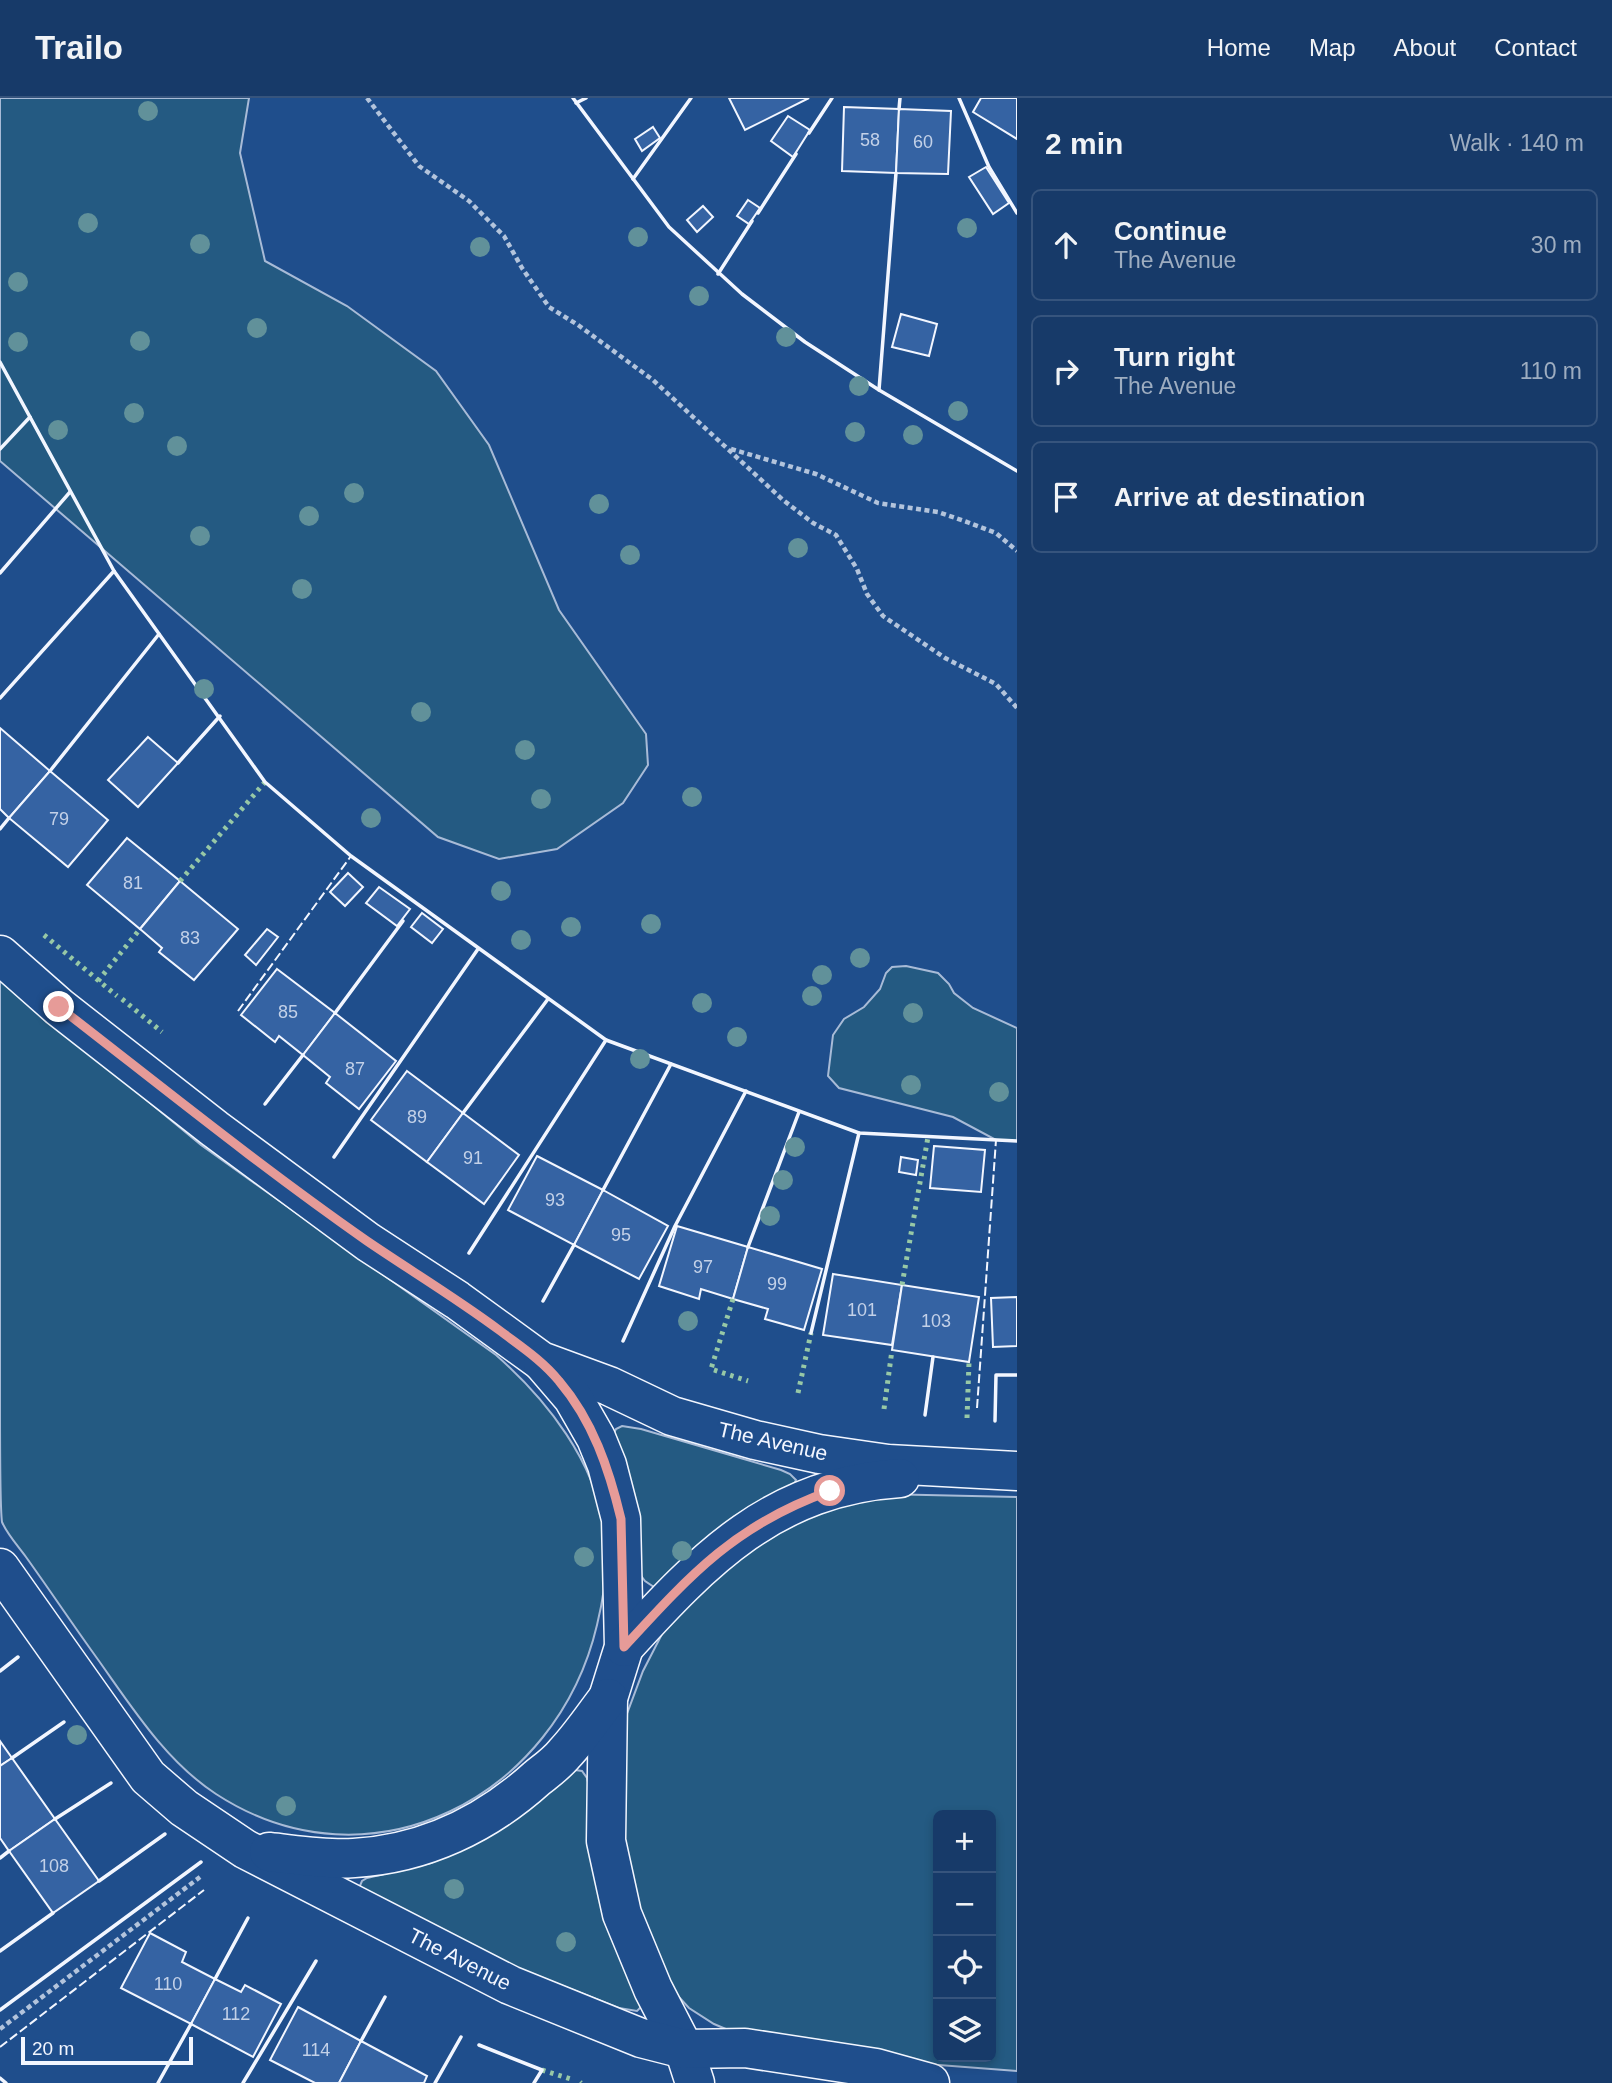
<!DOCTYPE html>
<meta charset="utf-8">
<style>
body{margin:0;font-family:Helvetica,sans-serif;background:#244571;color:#f1f3f6}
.controls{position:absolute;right:21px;bottom:21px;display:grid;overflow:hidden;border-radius:10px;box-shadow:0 4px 10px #0003}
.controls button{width:63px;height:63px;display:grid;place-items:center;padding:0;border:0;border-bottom:2px solid #36547d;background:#173a69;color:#f1f3f6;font:35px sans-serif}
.scale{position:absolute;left:21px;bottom:18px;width:172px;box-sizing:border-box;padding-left:7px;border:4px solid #f2f6ff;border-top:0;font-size:19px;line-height:24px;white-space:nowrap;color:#f2f6ff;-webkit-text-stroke:5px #1f4e8c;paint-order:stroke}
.stop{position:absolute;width:21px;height:21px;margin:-16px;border:5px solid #e69b98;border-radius:50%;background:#fff}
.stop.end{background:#e69b98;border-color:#fff;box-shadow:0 2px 7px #0008}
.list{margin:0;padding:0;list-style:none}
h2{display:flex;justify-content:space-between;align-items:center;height:91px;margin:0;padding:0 28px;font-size:30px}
h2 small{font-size:23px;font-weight:400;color:#9eadc0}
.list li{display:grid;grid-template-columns:46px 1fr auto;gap:21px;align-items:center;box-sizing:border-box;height:112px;margin:0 14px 14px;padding:0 14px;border:2px solid #36547d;border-radius:10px}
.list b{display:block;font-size:26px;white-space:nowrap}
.list p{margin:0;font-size:23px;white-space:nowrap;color:#9eadc0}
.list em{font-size:23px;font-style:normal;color:#9eadc0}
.icon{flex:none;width:38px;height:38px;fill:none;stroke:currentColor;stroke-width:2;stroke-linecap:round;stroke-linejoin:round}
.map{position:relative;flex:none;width:1017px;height:1985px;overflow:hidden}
header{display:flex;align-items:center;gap:42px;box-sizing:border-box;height:98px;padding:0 35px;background:#173a69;border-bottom:2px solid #36547d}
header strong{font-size:33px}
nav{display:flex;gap:38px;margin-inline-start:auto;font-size:24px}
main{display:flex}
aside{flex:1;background:#173a69}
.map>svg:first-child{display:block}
.green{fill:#245a82;stroke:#a8bbd7;stroke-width:2;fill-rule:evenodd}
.building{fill:#3563a3;stroke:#f2f6ff;stroke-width:2}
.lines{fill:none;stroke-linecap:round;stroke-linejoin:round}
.street-casing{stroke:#f2f6ff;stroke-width:41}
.path{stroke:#b3c4dc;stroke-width:4.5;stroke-dasharray:5 3.5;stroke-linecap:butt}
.street{stroke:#1f4e8c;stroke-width:38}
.hedge{stroke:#97c8a6;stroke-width:5;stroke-dasharray:3.5 5;stroke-linecap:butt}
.fence{stroke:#f2f6ff;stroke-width:2;stroke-dasharray:9 3.5;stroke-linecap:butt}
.wall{stroke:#f2f6ff;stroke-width:3.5}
.tree{fill:#61919a}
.route{stroke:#e69b98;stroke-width:9}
.labels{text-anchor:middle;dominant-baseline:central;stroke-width:5;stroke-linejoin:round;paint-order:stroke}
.number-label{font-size:18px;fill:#c3d1e8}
.street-label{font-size:21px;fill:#f2f6ff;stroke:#1f4e8c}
</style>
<header>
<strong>Trailo</strong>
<nav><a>Home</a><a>Map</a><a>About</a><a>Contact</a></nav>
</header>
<main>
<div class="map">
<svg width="1017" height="1985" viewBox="0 0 1017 1985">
<rect width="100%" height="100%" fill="#1f4e8c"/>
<!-- green -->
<g class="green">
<path d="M 0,0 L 249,0 L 240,55 L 265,163 L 347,208 L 436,273 L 489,347 L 559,512 L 646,636 L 648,667 L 623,705 L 557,751 L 499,761 L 438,739 L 0,363 Z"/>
<path d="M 906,868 L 938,875 L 949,886 L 954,895 L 973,910 L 1017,930 L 1017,1043 L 996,1042 L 953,1019 L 839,990 L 828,978 L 833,937 L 844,921 L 864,909 L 880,891 L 886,875 L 892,869 Z"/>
<path d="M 0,881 L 201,1047 L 496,1257 C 547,1302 596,1364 605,1434 C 609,1464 604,1498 597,1527 C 557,1698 371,1797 216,1696 C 164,1662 130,1606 94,1556 C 71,1524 49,1491 26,1459 C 18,1448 7,1436 2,1424 C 0,1410 0,1327 0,1306 C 0,1164 0,1023 0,881 Z"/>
<path d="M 622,1328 L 641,1331 L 781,1372 L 790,1376 L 796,1382 L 793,1389 L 654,1489 L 645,1483 L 639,1475 L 641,1447 L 634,1396 L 613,1337 L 616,1331 Z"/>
<path d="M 881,1396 L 1017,1399 L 1017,1973 L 900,1964 L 745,1939 L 714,1926 L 689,1910 L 667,1886 L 619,1753 L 625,1621 L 643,1573 L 662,1536 L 682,1507 L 785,1421 ZM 938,1717 L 991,1717 L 991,1959 L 938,1959 Z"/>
<path d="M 575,1672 L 582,1673 L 587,1680 L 642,1908 L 637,1913 L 619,1910 L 477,1854 L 359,1790 L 362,1783 L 367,1780 L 431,1765 L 454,1754 Z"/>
</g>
<!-- building -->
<g class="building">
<path d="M 729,0 L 809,0 L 745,32 Z"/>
<path d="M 981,0 L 1017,0 L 1017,41 L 973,14 Z"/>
<path d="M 844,9 L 899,11 L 896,75 L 842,73 Z"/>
<path d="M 899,11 L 951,13 L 948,76 L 896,75 Z"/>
<path d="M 788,18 L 810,32 L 793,59 L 771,43 Z"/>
<path d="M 653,29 L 660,40 L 642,53 L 635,41 Z"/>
<path d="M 986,69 L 1009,105 L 993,116 L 969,79 Z"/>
<path d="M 748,102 L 760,110 L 749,126 L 737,118 Z"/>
<path d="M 703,108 L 713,119 L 697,134 L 687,122 Z"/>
<path d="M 901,216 L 937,226 L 929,258 L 892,249 Z"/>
<path d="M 0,630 L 50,673 L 9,720 L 0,711 Z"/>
<path d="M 148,639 L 178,665 L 138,709 L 108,682 Z"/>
<path d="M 50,673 L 108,722 L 68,769 L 9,720 Z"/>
<path d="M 127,740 L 180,783 L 140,831 L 87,787 Z"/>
<path d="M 348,775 L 363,789 L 345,808 L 330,794 Z"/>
<path d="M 180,783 L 238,831 L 194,882 L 159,854 L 162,850 L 140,831 Z"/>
<path d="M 379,789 L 410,811 L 397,828 L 366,805 Z"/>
<path d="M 422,815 L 443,831 L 432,845 L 411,829 Z"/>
<path d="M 267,831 L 278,839 L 256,867 L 245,857 Z"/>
<path d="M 277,871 L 335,915 L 303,957 L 279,938 L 275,944 L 241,917 Z"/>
<path d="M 335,915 L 396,963 L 359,1011 L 326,985 L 330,979 L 303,957 Z"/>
<path d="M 407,973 L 463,1015 L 427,1064 L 371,1022 Z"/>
<path d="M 463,1015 L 519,1057 L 484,1106 L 427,1064 Z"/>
<path d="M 934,1048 L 985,1052 L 981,1094 L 930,1090 Z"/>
<path d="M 537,1058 L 603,1092 L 574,1147 L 508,1112 Z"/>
<path d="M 901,1059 L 918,1062 L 916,1077 L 899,1074 Z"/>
<path d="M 603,1092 L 668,1128 L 639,1181 L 574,1147 Z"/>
<path d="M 677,1128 L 748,1149 L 733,1201 L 701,1191 L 699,1201 L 659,1188 Z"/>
<path d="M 748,1149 L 822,1171 L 804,1232 L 765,1221 L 768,1211 L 733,1201 Z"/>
<path d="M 833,1176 L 902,1187 L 892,1247 L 823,1237 Z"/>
<path d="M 902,1187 L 979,1199 L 969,1264 L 892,1252 Z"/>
<path d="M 1017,1199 L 1017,1248 L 993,1249 L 991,1200 Z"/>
<path d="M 0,1643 L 12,1660 L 0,1668 Z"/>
<path d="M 12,1660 L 55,1721 L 9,1753 L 0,1740 L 0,1668 Z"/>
<path d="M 55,1721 L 99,1783 L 53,1815 L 9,1753 Z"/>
<path d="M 150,1835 L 186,1854 L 182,1864 L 215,1881 L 191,1926 L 121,1890 Z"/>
<path d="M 215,1881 L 241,1894 L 245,1887 L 281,1906 L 253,1959 L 191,1926 Z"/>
<path d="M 298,1909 L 361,1943 L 339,1985 L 315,1985 L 270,1962 Z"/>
<path d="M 361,1943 L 427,1978 L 424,1985 L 339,1985 Z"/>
</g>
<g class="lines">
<defs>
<g id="street">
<path d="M 0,857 L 59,909 L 215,1031 L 368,1144 L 457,1202 L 541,1263 L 609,1288 L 672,1318 L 755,1342 L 819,1356 L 888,1366 L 1017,1373"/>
<path d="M 543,1265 L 573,1300 L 596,1340 L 607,1367 L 621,1421 L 624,1549 L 608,1600 L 606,1743 L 622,1816 L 653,1891 L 684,1951 L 695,1985"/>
<path d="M 0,1470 L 148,1679 L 184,1710 L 245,1751 L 510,1887 L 641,1940 L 684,1951 L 745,1950 L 876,1970 L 930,1985"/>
<path d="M 624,1549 C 704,1461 774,1388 900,1380"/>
<path d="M 269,1754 C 297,1757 326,1762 354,1760 C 424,1756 486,1726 537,1680 C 547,1672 557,1665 565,1655 C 581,1638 594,1618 608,1600"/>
</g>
</defs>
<!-- street casing -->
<use href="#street" class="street-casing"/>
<!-- path -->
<g class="path">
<path d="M 367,0 L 419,68 L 469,103 L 504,138 L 522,170 L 549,209 L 578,227 L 653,282 L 783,402 L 813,425 L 836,437 L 857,471 L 867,496 L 883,518 L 945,560 L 996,586 L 1017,610"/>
<path d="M 731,351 L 816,376 L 878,405 L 938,414 L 967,424 L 996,435 L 1017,453"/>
<path d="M 0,1931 L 200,1779"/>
</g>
<!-- street -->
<use href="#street" class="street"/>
<!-- hedge -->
<g class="hedge">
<path d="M 180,783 L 265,684"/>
<path d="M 44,837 L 117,898"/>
<path d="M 98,883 L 140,831"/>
<path d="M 122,901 L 162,934"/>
<path d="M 902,1187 L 928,1039"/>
<path d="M 733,1201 L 711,1271 L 748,1283"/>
<path d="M 798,1295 L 811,1235"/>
<path d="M 884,1311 L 892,1252"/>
<path d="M 967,1320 L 969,1264"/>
<path d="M 542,1972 L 571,1981"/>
<path d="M 580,1984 L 581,1985"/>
</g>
<!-- fence -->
<g class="fence">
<path d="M 238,913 L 351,758"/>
<path d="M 977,1310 L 996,1042"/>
<path d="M 0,1949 L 204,1792"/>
</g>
<!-- wall -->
<g class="wall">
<path d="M 573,0 L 669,129 L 742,196 L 805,244 L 879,292 L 1017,373"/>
<path d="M 959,0 L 989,69 L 1017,115"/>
<path d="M 576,5 L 586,0"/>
<path d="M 899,11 L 900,0"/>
<path d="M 809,35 L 832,0"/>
<path d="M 633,81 L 691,0"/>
<path d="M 758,115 L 796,56"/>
<path d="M 718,176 L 752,123"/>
<path d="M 0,264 L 114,473 L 265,684 L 351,758 L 606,942 L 859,1035 L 1017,1043"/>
<path d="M 879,292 L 896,75"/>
<path d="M 0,351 L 30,319"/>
<path d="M 0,475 L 70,394"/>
<path d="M 0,600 L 114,473"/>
<path d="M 178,665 L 220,618"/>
<path d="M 50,673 L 159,536"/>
<path d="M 0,731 L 9,720"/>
<path d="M 335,915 L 403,823"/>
<path d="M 265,1006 L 303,957"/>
<path d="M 463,1015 L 548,901"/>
<path d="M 334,1059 L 478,851"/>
<path d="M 603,1092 L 671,966"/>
<path d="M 748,1149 L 799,1014"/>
<path d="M 469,1155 L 606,942"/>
<path d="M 543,1203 L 574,1147"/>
<path d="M 811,1235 L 859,1035"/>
<path d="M 623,1243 L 675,1128 L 746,993"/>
<path d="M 925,1317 L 933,1259"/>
<path d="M 995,1323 L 996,1277 L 1017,1277"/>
<path d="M 0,1573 L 18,1559"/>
<path d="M 12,1660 L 64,1624"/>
<path d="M 55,1721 L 111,1685"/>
<path d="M 0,1760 L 9,1753"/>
<path d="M 99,1783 L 165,1736"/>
<path d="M 0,1853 L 53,1815"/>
<path d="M 215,1881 L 248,1820"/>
<path d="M 0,1912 L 201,1764"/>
<path d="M 361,1943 L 385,1899"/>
<path d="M 479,1947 L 542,1972 L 534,1985"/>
<path d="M 0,1980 L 6,1985"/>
<path d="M 158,1985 L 191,1926"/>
<path d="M 243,1985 L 316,1863"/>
<path d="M 435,1985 L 461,1939"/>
</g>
</g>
<!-- trees -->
<g class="tree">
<circle cx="148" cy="13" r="10"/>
<circle cx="88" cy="125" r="10"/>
<circle cx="967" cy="130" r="10"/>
<circle cx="638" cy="139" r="10"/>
<circle cx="200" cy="146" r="10"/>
<circle cx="480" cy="149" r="10"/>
<circle cx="18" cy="184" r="10"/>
<circle cx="699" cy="198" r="10"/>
<circle cx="257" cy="230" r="10"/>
<circle cx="786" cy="239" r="10"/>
<circle cx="140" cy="243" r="10"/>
<circle cx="18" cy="244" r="10"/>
<circle cx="859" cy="288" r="10"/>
<circle cx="958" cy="313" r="10"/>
<circle cx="134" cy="315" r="10"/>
<circle cx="58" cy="332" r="10"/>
<circle cx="855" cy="334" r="10"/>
<circle cx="913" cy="337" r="10"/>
<circle cx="177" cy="348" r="10"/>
<circle cx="354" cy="395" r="10"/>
<circle cx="599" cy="406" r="10"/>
<circle cx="309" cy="418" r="10"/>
<circle cx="200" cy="438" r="10"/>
<circle cx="798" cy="450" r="10"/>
<circle cx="630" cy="457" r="10"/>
<circle cx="302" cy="491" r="10"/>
<circle cx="204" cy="591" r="10"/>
<circle cx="421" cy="614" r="10"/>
<circle cx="525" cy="652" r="10"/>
<circle cx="692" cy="699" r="10"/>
<circle cx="541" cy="701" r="10"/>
<circle cx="371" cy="720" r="10"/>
<circle cx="501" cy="793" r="10"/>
<circle cx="651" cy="826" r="10"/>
<circle cx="571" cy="829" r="10"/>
<circle cx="521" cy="842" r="10"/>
<circle cx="860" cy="860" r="10"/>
<circle cx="822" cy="877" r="10"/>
<circle cx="812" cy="898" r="10"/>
<circle cx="702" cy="905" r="10"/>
<circle cx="913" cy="915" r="10"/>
<circle cx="737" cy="939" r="10"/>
<circle cx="640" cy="961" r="10"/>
<circle cx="911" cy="987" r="10"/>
<circle cx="999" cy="994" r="10"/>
<circle cx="795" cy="1049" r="10"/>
<circle cx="783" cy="1082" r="10"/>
<circle cx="770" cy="1118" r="10"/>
<circle cx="688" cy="1223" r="10"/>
<circle cx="682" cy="1453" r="10"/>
<circle cx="584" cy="1459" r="10"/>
<circle cx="77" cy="1637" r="10"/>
<circle cx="286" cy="1708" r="10"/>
<circle cx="454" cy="1791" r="10"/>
<circle cx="566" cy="1844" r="10"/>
</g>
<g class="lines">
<!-- route -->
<path class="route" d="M 59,909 C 161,988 261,1069 367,1143 C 411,1173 456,1200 499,1232 C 520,1248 542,1262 559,1283 C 593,1323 609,1371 621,1421 L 624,1549 C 691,1476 735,1427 830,1393"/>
</g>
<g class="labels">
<!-- number labels -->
<g class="number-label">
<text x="870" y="42">58</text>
<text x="923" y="44">60</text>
<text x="59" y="721">79</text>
<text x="133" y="785">81</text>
<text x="190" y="840">83</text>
<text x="288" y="914">85</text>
<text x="355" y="971">87</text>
<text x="417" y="1019">89</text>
<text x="473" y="1060">91</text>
<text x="555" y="1102">93</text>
<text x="621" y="1137">95</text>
<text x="703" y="1169">97</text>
<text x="777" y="1186">99</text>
<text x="862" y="1212">101</text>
<text x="936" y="1223">103</text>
<text x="54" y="1768">108</text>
<text x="168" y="1886">110</text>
<text x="236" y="1916">112</text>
<text x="316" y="1952">114</text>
</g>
<!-- street labels -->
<g class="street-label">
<text transform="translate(773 1343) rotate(13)">The Avenue</text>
<text transform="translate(460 1861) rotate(27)">The Avenue</text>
</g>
</g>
</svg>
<div class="controls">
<button>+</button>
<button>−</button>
<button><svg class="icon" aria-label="locate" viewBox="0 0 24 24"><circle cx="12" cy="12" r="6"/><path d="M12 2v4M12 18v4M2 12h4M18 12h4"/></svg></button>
<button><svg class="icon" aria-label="layers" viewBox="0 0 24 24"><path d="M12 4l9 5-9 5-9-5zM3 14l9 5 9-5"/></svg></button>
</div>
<div class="scale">20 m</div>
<div class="stop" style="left:830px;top:1393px"></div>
<div class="stop end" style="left:59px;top:909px"></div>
</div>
<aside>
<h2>2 min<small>Walk · 140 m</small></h2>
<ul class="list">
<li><svg class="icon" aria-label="ahead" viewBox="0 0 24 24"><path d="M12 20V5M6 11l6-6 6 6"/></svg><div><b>Continue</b><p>The Avenue</p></div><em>30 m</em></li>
<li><svg class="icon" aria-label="right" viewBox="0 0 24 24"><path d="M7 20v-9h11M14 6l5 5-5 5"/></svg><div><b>Turn right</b><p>The Avenue</p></div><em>110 m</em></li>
<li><svg class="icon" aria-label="arrive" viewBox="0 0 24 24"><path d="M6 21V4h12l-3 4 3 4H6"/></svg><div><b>Arrive at destination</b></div></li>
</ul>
</aside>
</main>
